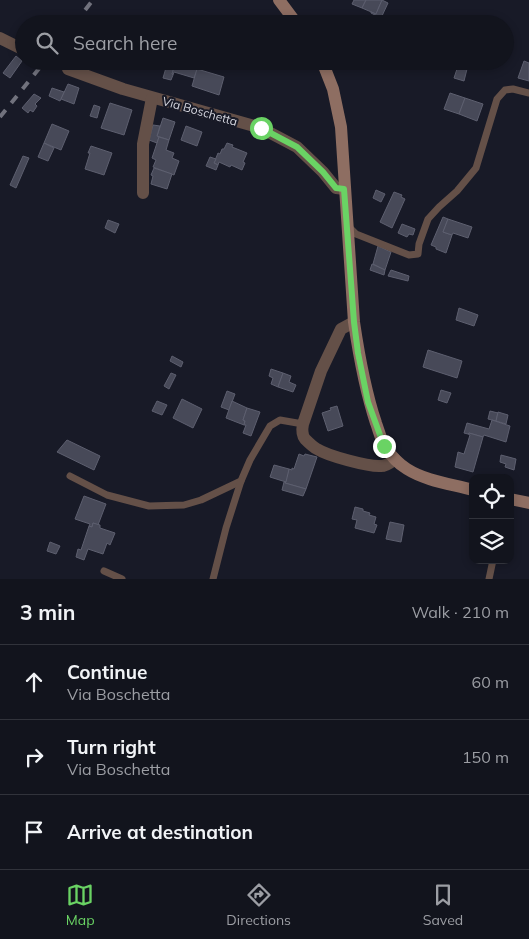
<!DOCTYPE html>
<meta charset="utf-8">
<style>
body{margin:0;font-family:Mulish,sans-serif;background:#1b1d26;color:#f1f3f6}
.controls{position:absolute;right:15px;bottom:15px;display:grid;overflow:hidden;border-radius:10px;box-shadow:0 2px 8px #0003}
.controls button{width:45px;height:45px;display:grid;place-items:center;padding:0;border:0;border-bottom:1px solid #31333b;background:#12141d;color:#f1f3f6;font:25px sans-serif}
.stop{position:absolute;width:15px;height:15px;margin:-11px;border:4px solid #6ad364;border-radius:50%;background:#fff}
.stop.end{background:#6ad364;border-color:#fff;box-shadow:0 1px 5px #0008}
.list{margin:0;padding:0;list-style:none}
h2{display:flex;justify-content:space-between;align-items:center;height:65px;margin:0;padding:0 20px;font-size:21px}
h2 small{font-size:16px;font-weight:400;color:#9c9ea4}
.list li{display:grid;grid-template-columns:32px 1fr auto;gap:15px;align-items:center;box-sizing:border-box;height:75px;padding:0 20px;border-top:1px solid #31333b}
.list b{display:block;font-size:19px;white-space:nowrap}
.list p{margin:0;font-size:16px;white-space:nowrap;color:#9c9ea4}
.list em{font-size:16px;font-style:normal;color:#9c9ea4}
.icon{flex:none;width:28px;height:28px;fill:none;stroke:currentColor;stroke-width:2;stroke-linecap:round;stroke-linejoin:round}
.map{position:relative;flex:none;width:529px;height:579px;overflow:hidden}
.search{position:absolute;background:#12141d;box-shadow:0 2px 8px #0003;left:15px;right:15px;top:15px;height:55px;display:flex;align-items:center;gap:12px;box-sizing:border-box;padding:0 18px;border-radius:28px;color:#9c9ea4;font-size:19px}
.sheet{height:290px;background:#12141d}
nav{display:flex;justify-content:space-around;align-items:center;box-sizing:border-box;height:70px;border-top:1px solid #31333b;background:#12141d;font-size:14px;color:#9c9ea4}
nav a{display:grid;justify-items:center;gap:2px}
nav .on{color:#6ad364}
.map>svg:first-child{display:block}
.building{fill:#474958;stroke:#5d5f6f}
.lines{fill:none;stroke-linecap:round;stroke-linejoin:round}
.lane{stroke:#645048;stroke-width:7}
.street{stroke:#645048;stroke-width:12}
.secondary{stroke:#8e6e62;stroke-width:12}
.rail{stroke:#71727d;stroke-width:4;stroke-dasharray:9 9;stroke-linecap:butt}
.route{stroke:#6ad364;stroke-width:6}
.labels{text-anchor:middle;dominant-baseline:central;stroke-width:4;stroke-linejoin:round;paint-order:stroke}
.street-label{font-size:12px;fill:#d4d5de;stroke:#181a27}
</style>
<div class="map">
<svg width="529" height="579" viewBox="0 0 529 579">
<rect width="100%" height="100%" fill="#181a27"/>
<!-- building -->
<g class="building">
<path d="M 354,0 L 366,0 L 362,8 L 352,4 Z"/>
<path d="M 366,0 L 382,0 L 376,14 L 362,8 Z"/>
<path d="M 382,0 L 388,3 L 381,18 L 371,13 L 371,12 L 376,14 Z"/>
<path d="M 16,56 L 22,61 L 10,78 L 3,73 Z"/>
<path d="M 168,61 L 176,61 L 172,74 L 173,75 L 171,80 L 163,78 Z"/>
<path d="M 176,61 L 190,61 L 199,64 L 194,78 L 174,72 L 173,75 L 172,74 Z"/>
<path d="M 524,61 L 529,63 L 529,81 L 518,78 Z"/>
<path d="M 458,66 L 467,69 L 464,81 L 454,78 Z"/>
<path d="M 197,69 L 224,77 L 219,95 L 192,86 Z"/>
<path d="M 68,84 L 79,88 L 74,104 L 61,99 Z"/>
<path d="M 52,88 L 64,92 L 60,101 L 49,96 Z"/>
<path d="M 450,93 L 465,98 L 459,114 L 444,109 Z"/>
<path d="M 34,94 L 41,98 L 35,104 L 37,106 L 33,112 L 30,110 L 28,113 L 22,108 Z"/>
<path d="M 465,98 L 483,104 L 477,121 L 459,114 Z"/>
<path d="M 110,103 L 132,110 L 124,135 L 101,128 Z"/>
<path d="M 94,105 L 100,107 L 97,118 L 90,116 Z"/>
<path d="M 163,118 L 175,122 L 169,140 L 157,136 Z"/>
<path d="M 52,124 L 69,131 L 61,150 L 44,143 Z"/>
<path d="M 153,125 L 160,126 L 157,136 L 159,137 L 157,143 L 149,140 Z"/>
<path d="M 186,126 L 202,132 L 197,146 L 181,140 Z"/>
<path d="M 159,137 L 169,140 L 166,150 L 174,153 L 172,158 L 179,161 L 174,175 L 153,167 L 156,160 L 152,158 Z"/>
<path d="M 44,143 L 54,148 L 48,161 L 38,157 Z"/>
<path d="M 227,143 L 233,145 L 232,147 L 247,153 L 243,162 L 245,163 L 242,170 L 231,165 L 230,167 L 219,162 L 218,165 L 214,163 L 218,153 L 220,154 L 222,149 L 224,149 Z"/>
<path d="M 91,146 L 112,153 L 104,175 L 85,169 L 90,153 L 88,153 Z"/>
<path d="M 23,156 L 29,158 L 16,188 L 10,185 Z"/>
<path d="M 210,157 L 216,159 L 214,163 L 218,165 L 216,170 L 206,166 Z"/>
<path d="M 154,168 L 172,174 L 167,189 L 151,184 L 153,176 L 151,175 Z"/>
<path d="M 376,190 L 385,194 L 381,202 L 373,198 Z"/>
<path d="M 394,192 L 402,195 L 401,197 L 405,199 L 392,228 L 380,222 Z"/>
<path d="M 443,217 L 448,219 L 443,232 L 452,235 L 446,253 L 436,249 L 436,247 L 431,245 Z"/>
<path d="M 448,219 L 472,227 L 468,238 L 453,233 L 452,235 L 443,232 Z"/>
<path d="M 108,220 L 119,224 L 115,233 L 105,228 Z"/>
<path d="M 402,224 L 415,229 L 413,235 L 409,234 L 407,237 L 398,233 Z"/>
<path d="M 378,246 L 391,252 L 385,270 L 373,264 Z"/>
<path d="M 372,264 L 385,270 L 384,275 L 370,270 Z"/>
<path d="M 391,270 L 409,276 L 408,281 L 388,276 Z"/>
<path d="M 459,308 L 478,315 L 474,326 L 456,320 Z"/>
<path d="M 428,350 L 462,361 L 457,378 L 423,367 Z"/>
<path d="M 172,356 L 183,362 L 181,367 L 170,361 Z"/>
<path d="M 271,369 L 283,373 L 278,387 L 271,384 L 273,378 L 269,376 Z"/>
<path d="M 171,373 L 176,375 L 169,389 L 164,386 Z"/>
<path d="M 283,373 L 291,376 L 289,382 L 296,385 L 293,392 L 278,387 Z"/>
<path d="M 441,390 L 451,393 L 447,403 L 438,400 Z"/>
<path d="M 227,391 L 235,394 L 229,410 L 221,407 Z"/>
<path d="M 182,399 L 202,409 L 193,428 L 173,418 Z"/>
<path d="M 157,401 L 167,405 L 162,415 L 152,411 Z"/>
<path d="M 232,401 L 247,408 L 243,420 L 245,421 L 244,425 L 226,418 Z"/>
<path d="M 337,406 L 343,426 L 328,431 L 322,413 L 331,410 L 330,408 Z"/>
<path d="M 247,408 L 260,412 L 251,436 L 243,433 L 246,425 L 244,425 L 245,421 L 243,420 Z"/>
<path d="M 490,411 L 498,413 L 496,421 L 488,419 Z"/>
<path d="M 498,412 L 508,415 L 506,424 L 496,421 Z"/>
<path d="M 492,420 L 510,426 L 506,442 L 484,435 L 483,437 L 469,433 L 468,434 L 464,433 L 467,423 L 489,429 Z"/>
<path d="M 469,433 L 483,437 L 473,472 L 455,467 L 458,452 L 464,454 L 470,435 L 468,434 Z"/>
<path d="M 67,440 L 100,456 L 94,470 L 57,452 Z"/>
<path d="M 299,454 L 304,456 L 305,454 L 317,457 L 306,489 L 285,483 L 289,469 L 292,470 L 292,468 L 294,469 Z"/>
<path d="M 501,455 L 516,459 L 514,470 L 505,467 L 506,464 L 500,462 Z"/>
<path d="M 274,465 L 289,469 L 286,482 L 270,477 Z"/>
<path d="M 284,482 L 286,482 L 285,483 L 306,489 L 303,496 L 282,490 Z"/>
<path d="M 84,496 L 106,504 L 98,525 L 93,523 L 92,527 L 89,526 L 90,524 L 75,519 Z"/>
<path d="M 355,507 L 363,509 L 363,511 L 370,513 L 369,515 L 376,517 L 374,524 L 377,525 L 374,533 L 355,528 L 357,520 L 352,519 Z"/>
<path d="M 390,522 L 404,525 L 401,542 L 386,539 Z"/>
<path d="M 93,523 L 100,525 L 100,528 L 115,533 L 110,545 L 107,543 L 103,554 L 88,549 L 84,560 L 76,557 L 78,549 L 81,550 L 89,526 L 92,527 Z"/>
<path d="M 50,542 L 60,546 L 56,554 L 47,551 Z"/>
</g>
<g class="lines">
<!-- lane -->
<g class="lane">
<path d="M 349,227 L 356,234 L 409,255 L 418,254 L 419,244 L 428,219 L 439,207 L 457,191 L 476,168 L 497,99 L 505,90 L 513,89 L 529,93"/>
<path d="M 70,476 L 107,495 L 149,506 L 184,505 L 201,500 L 241,481 L 250,460 L 270,426 L 280,420 L 303,424"/>
<path d="M 104,571 L 122,579"/>
<path d="M 213,579 L 226,528 L 241,481"/>
<path d="M 489,579 L 493,560"/>
</g>
<!-- street -->
<g class="street">
<path d="M 0,38 L 24,50"/>
<path d="M 68,69 L 123,89 L 261,128 L 297,147 L 323,172 L 336,188 L 345,189"/>
<path d="M 143,193 L 143,144 L 152,98"/>
<path d="M 354,322 L 341,329 L 321,371 L 303,424 C 302,429 302,435 305,439 C 308,442 313,447 317,449 C 328,456 369,467 381,466 C 387,466 391,462 395,459"/>
</g>
<!-- secondary -->
<g class="secondary">
<path d="M 279,0 L 297,24"/>
<path d="M 322,61 L 333,89 L 341,127 L 354,322 C 359,356 365,390 376,423 C 379,431 381,441 386,448 C 391,456 399,464 407,469 C 426,481 451,484 473,490"/>
<path d="M 510,499 L 529,503"/>
</g>
<!-- rail -->
<g class="rail">
<path d="M 74,24 L 93,0"/>
<path d="M 0,117 L 45,61"/>
</g>
</g>
<g class="lines">
<!-- route -->
<path class="route" d="M 261,128 L 297,147 L 323,172 L 336,188 L 344,189 L 354,322 L 358,353 L 368,402 L 384,446"/>
</g>
<g class="labels">
<!-- street labels -->
<g class="street-label">
<text transform="translate(200 111) rotate(16)">Via Boschetta</text>
</g>
</g>
</svg>
<div class="controls">
<button><svg class="icon" aria-label="locate" viewBox="0 0 24 24"><circle cx="12" cy="12" r="6"/><path d="M12 2v4M12 18v4M2 12h4M18 12h4"/></svg></button>
<button><svg class="icon" aria-label="layers" viewBox="0 0 24 24"><path d="M12 4l9 5-9 5-9-5zM3 14l9 5 9-5"/></svg></button>
</div>
<div class="stop" style="left:261px;top:128px"></div>
<div class="stop end" style="left:384px;top:446px"></div>
<div class="search"><svg class="icon" aria-label="search" viewBox="0 0 24 24"><circle cx="10" cy="10" r="6"/><path d="M15 15l6 6"/></svg>Search here</div>
</div>
<section class="sheet">
<h2>3 min<small>Walk · 210 m</small></h2>
<ul class="list">
<li><svg class="icon" aria-label="ahead" viewBox="0 0 24 24"><path d="M12 20V5M6 11l6-6 6 6"/></svg><div><b>Continue</b><p>Via Boschetta</p></div><em>60 m</em></li>
<li><svg class="icon" aria-label="right" viewBox="0 0 24 24"><path d="M7 20v-9h11M14 6l5 5-5 5"/></svg><div><b>Turn right</b><p>Via Boschetta</p></div><em>150 m</em></li>
<li><svg class="icon" aria-label="arrive" viewBox="0 0 24 24"><path d="M6 21V4h12l-3 4 3 4H6"/></svg><div><b>Arrive at destination</b></div></li>
</ul>
</section>
<nav>
<a class="on"><svg class="icon" aria-label="map" viewBox="0 0 24 24"><path d="M3 6l6-2 6 2 6-2v14l-6 2-6-2-6 2zM9 4v14M15 6v14"/></svg>Map</a>
<a><svg class="icon" aria-label="directions" viewBox="0 0 24 24"><path d="M12 3l9 9-9 9-9-9zM9 14v-3h6M13 9l2 2-2 2"/></svg>Directions</a>
<a><svg class="icon" aria-label="saved" viewBox="0 0 24 24"><path d="M7 4h10v16l-5-4-5 4z"/></svg>Saved</a>
</nav>
